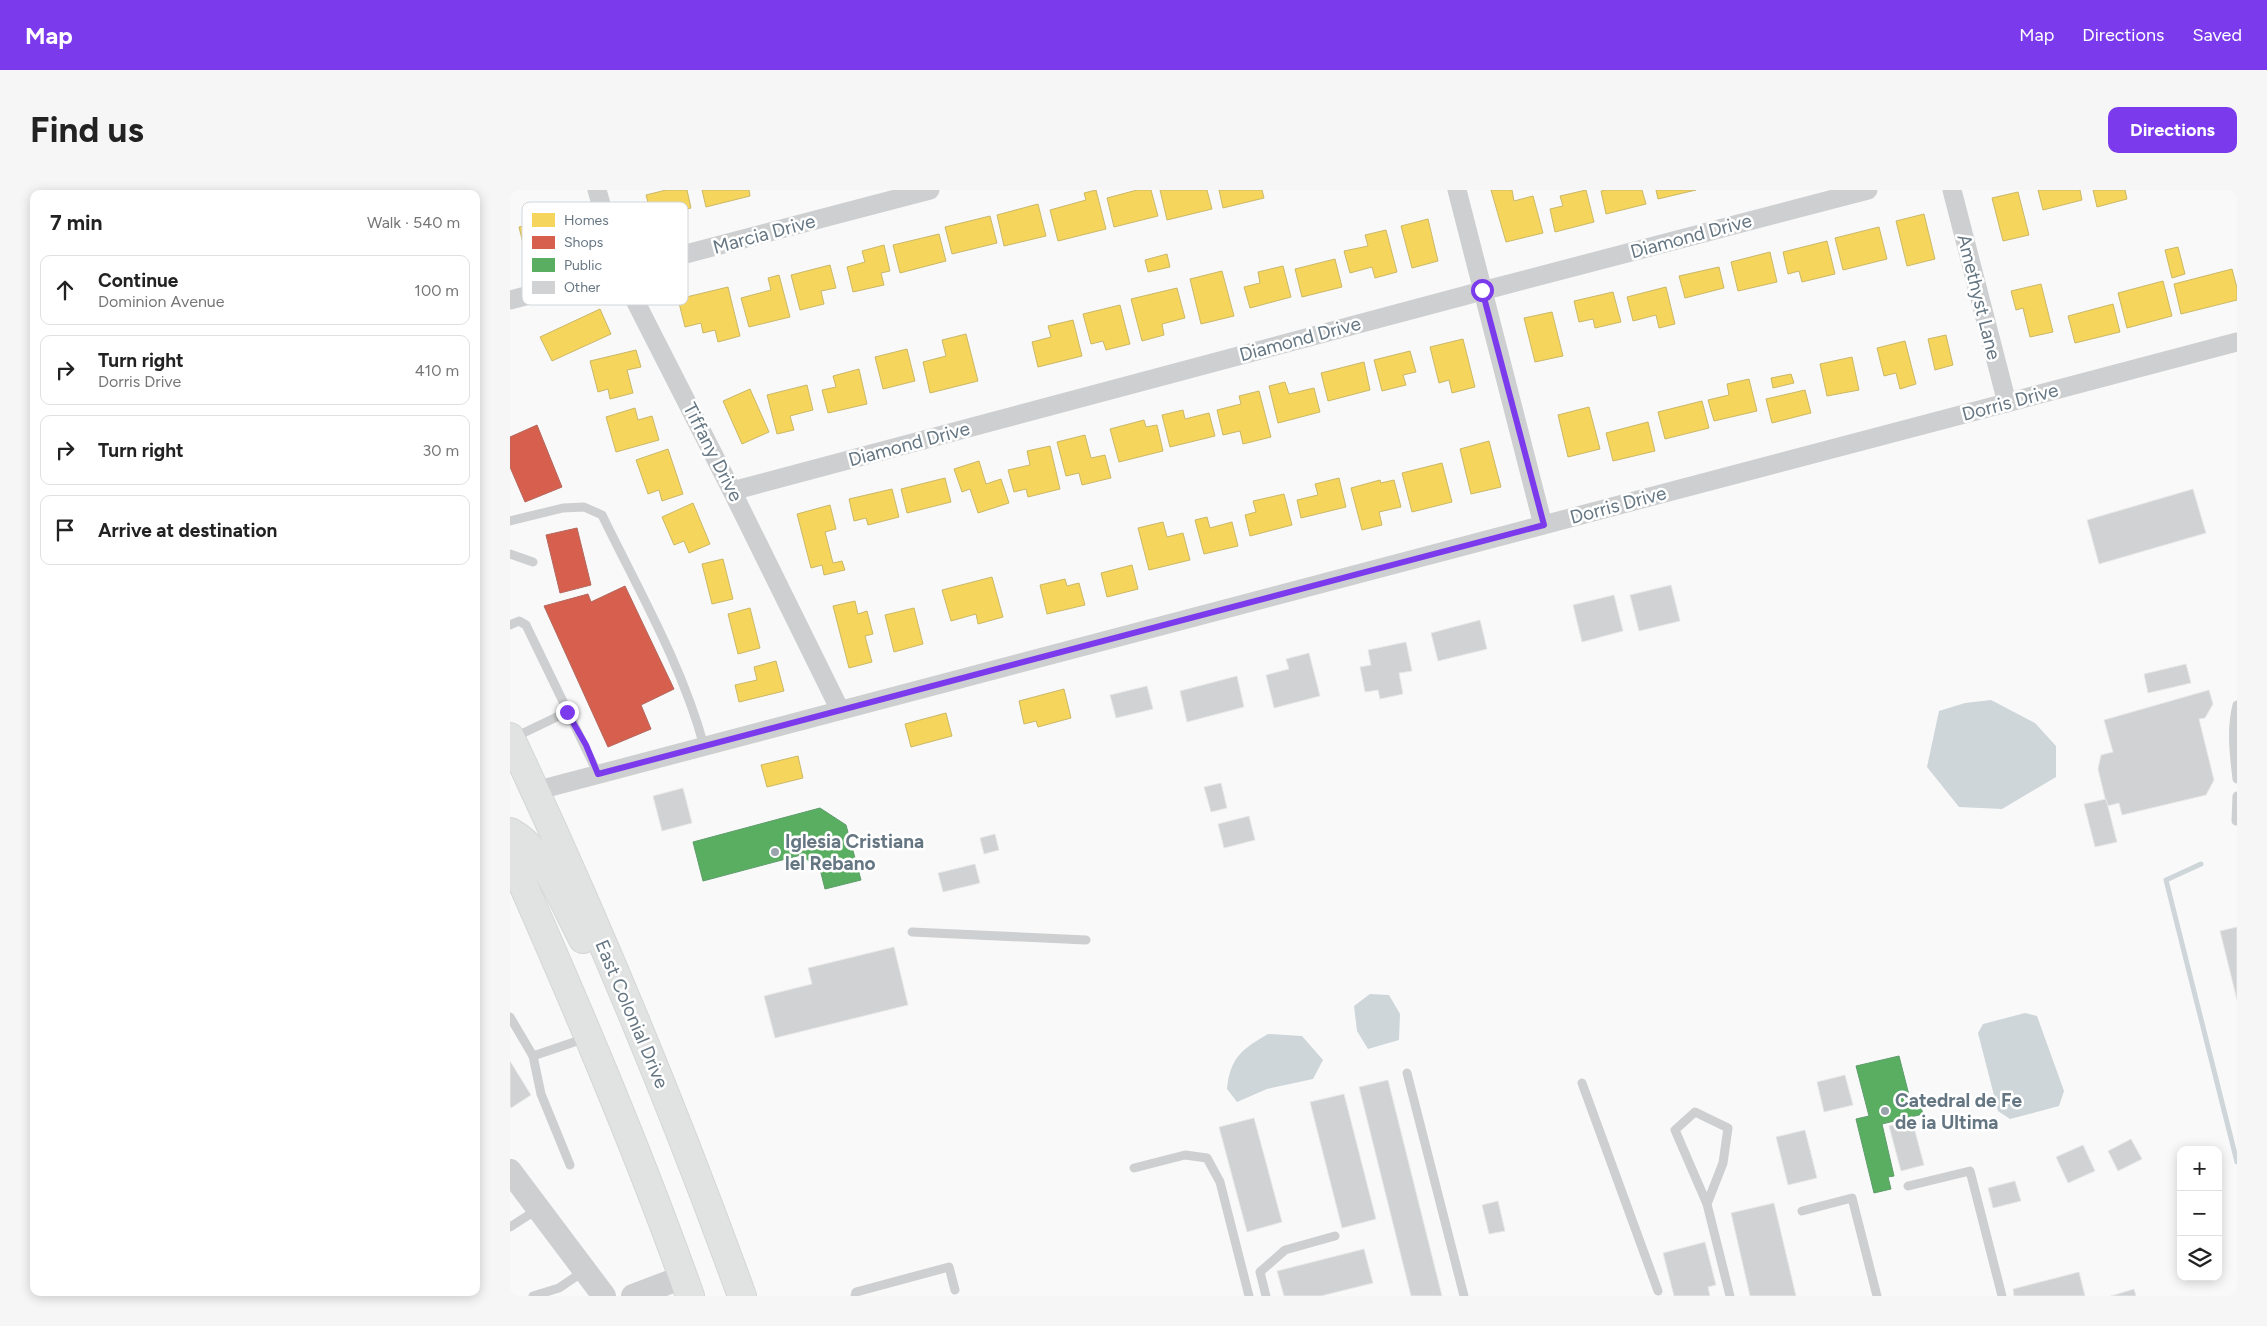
<!DOCTYPE html>
<meta charset="utf-8">
<style>
body{margin:0;font-family:Figtree,sans-serif;background:#f6f6f6;color:#222}
.controls{position:absolute;right:15px;bottom:15px;display:grid;overflow:hidden;border-radius:10px;box-shadow:0 2px 12px #0003}
.controls button{width:45px;height:45px;display:grid;place-items:center;padding:0;border:0;border-bottom:1px solid #e0e0e0;background:#fff;color:#222;font:25px sans-serif}
.stop{position:absolute;width:15px;height:15px;margin:-11px;border:4px solid #7c3aed;border-radius:50%;background:#fff}
.stop.end{background:#7c3aed;border-color:#fff;box-shadow:0 1px 5px #0008}
.list{margin:0;padding:0;list-style:none}
h2{display:flex;justify-content:space-between;align-items:center;height:65px;margin:0;padding:0 20px;font-size:21px}
h2 small{font-size:16px;font-weight:400;color:#767676}
.list li{display:grid;grid-template-columns:32px 1fr auto;gap:15px;align-items:center;box-sizing:border-box;height:70px;margin:0 10px 10px;padding:0 10px;border:1px solid #e0e0e0;border-radius:10px}
.list b{display:block;font-size:19px;white-space:nowrap}
.list p{margin:0;font-size:16px;white-space:nowrap;color:#767676}
.list em{font-size:16px;font-style:normal;color:#767676}
.icon{flex:none;width:28px;height:28px;fill:none;stroke:currentColor;stroke-width:2;stroke-linecap:round;stroke-linejoin:round}
.map{position:relative;flex:none;width:1727px;height:1106px;overflow:hidden;border-radius:10px}
header{display:flex;align-items:center;gap:30px;box-sizing:border-box;height:70px;padding:0 25px;background:#7c3aed;color:#fff}
header strong{font-size:24px}
nav{display:flex;gap:28px;margin-inline-start:auto;font-size:18px}
.intro{display:flex;align-items:center;justify-content:space-between;box-sizing:border-box;height:120px;padding:0 30px}
h1{margin:0;font-size:35px}
.button{padding:12px 22px;border-radius:10px;background:#7c3aed;color:#fff;font-size:18px;font-weight:700}
main{display:flex;gap:30px;padding:0 30px}
aside{flex:1;background:#fff;border-radius:10px;box-shadow:0 2px 12px #0003}
.map>svg:first-child{display:block}
.water{fill:#ced6d9}
.homes{fill:#f6d55c;stroke:#cab868}
.shops{fill:#d6604d;stroke:#b4675d}
.public{fill:#5aae61;stroke:#5d9d6b}
.lines{fill:none;stroke-linecap:round;stroke-linejoin:round}
.stream{stroke:#ced6d9;stroke-width:5}
.building{fill:#d0d2d3;stroke:#e8e8e8}
.trunk-casing{stroke:#d5d6d6;stroke-width:30}
.service{stroke:#cecfd0;stroke-width:9}
.minor{stroke:#cecfd0;stroke-width:19}
.tertiary{stroke:#cecfd0;stroke-width:24}
.trunk{stroke:#e1e2e2;stroke-width:28}
.route{stroke:#7c3aed;stroke-width:6}
.poi-dot{fill:#99a4ac;stroke:#fff;stroke-width:2}
.labels{text-anchor:middle;dominant-baseline:central;stroke-width:5;stroke-linejoin:round;paint-order:stroke}
.street-label{font-size:19px;fill:#657683;stroke:#fff}
.poi-label{font-size:19px;font-weight:bold;fill:#657683;stroke:#fff;text-anchor:start}
.key{fill:#fff;stroke:#d1d6da;stroke-width:1}
.key-label{font-size:14px;fill:#657683}
</style>
<header>
<strong>Map</strong>
<nav><a>Map</a><a>Directions</a><a>Saved</a></nav>
</header>
<div class="intro"><h1>Find us</h1><a class="button">Directions</a></div>
<main>
<aside>
<h2>7 min<small>Walk · 540 m</small></h2>
<ul class="list">
<li><svg class="icon" aria-label="ahead" viewBox="0 0 24 24"><path d="M12 20V5M6 11l6-6 6 6"/></svg><div><b>Continue</b><p>Dominion Avenue</p></div><em>100 m</em></li>
<li><svg class="icon" aria-label="right" viewBox="0 0 24 24"><path d="M7 20v-9h11M14 6l5 5-5 5"/></svg><div><b>Turn right</b><p>Dorris Drive</p></div><em>410 m</em></li>
<li><svg class="icon" aria-label="right" viewBox="0 0 24 24"><path d="M7 20v-9h11M14 6l5 5-5 5"/></svg><div><b>Turn right</b></div><em>30 m</em></li>
<li><svg class="icon" aria-label="arrive" viewBox="0 0 24 24"><path d="M6 21V4h12l-3 4 3 4H6"/></svg><div><b>Arrive at destination</b></div></li>
</ul>
</aside>
<div class="map">
<svg width="1727" height="1106" viewBox="0 0 1727 1106">
<rect width="100%" height="100%" fill="#f9f9f9"/>
<!-- water -->
<g class="water">
<path d="M 1481,510 L 1525,533 L 1546,556 L 1546,587 L 1492,619 L 1449,617 L 1417,577 L 1429,521 L 1455,513 Z"/>
<path d="M 860,804 L 879,805 L 890,824 L 889,850 L 858,859 L 847,841 L 844,816 Z"/>
<path d="M 1515,823 L 1527,826 L 1554,901 L 1549,916 L 1500,929 L 1488,921 L 1468,843 L 1473,834 Z"/>
<path d="M 758,844 L 792,846 L 813,870 L 803,889 L 757,899 L 727,912 L 717,899 C 720,868 732,859 758,844 Z"/>
</g>
<!-- homes -->
<g class="homes">
<path d="M 156,0 L 177,0 L 181,18 L 142,28 L 136,5 Z"/>
<path d="M 192,0 L 239,0 L 240,6 L 196,17 Z"/>
<path d="M 586,0 L 596,39 L 548,51 L 540,20 L 576,10 L 574,3 Z"/>
<path d="M 627,0 L 641,0 L 648,26 L 604,37 L 597,8 Z"/>
<path d="M 650,0 L 697,0 L 702,19 L 657,30 Z"/>
<path d="M 709,0 L 752,0 L 754,8 L 713,18 Z"/>
<path d="M 981,0 L 1002,0 L 1004,11 L 1023,6 L 1033,43 L 996,52 Z"/>
<path d="M 1076,0 L 1084,32 L 1045,42 L 1040,19 L 1053,16 L 1050,6 Z"/>
<path d="M 1096,0 L 1132,0 L 1136,14 L 1096,24 L 1091,1 Z"/>
<path d="M 1146,0 L 1186,0 L 1148,9 Z"/>
<path d="M 1528,0 L 1570,0 L 1572,10 L 1533,20 Z"/>
<path d="M 1583,0 L 1615,0 L 1617,9 L 1587,17 Z"/>
<path d="M 1508,2 L 1519,45 L 1493,51 L 1482,8 Z"/>
<path d="M 528,14 L 536,46 L 494,56 L 487,25 Z"/>
<path d="M 1414,24 L 1425,69 L 1397,76 L 1386,31 Z"/>
<path d="M 56,25 L 63,54 L 16,66 L 9,37 Z"/>
<path d="M 480,26 L 487,53 L 442,64 L 435,37 Z"/>
<path d="M 918,29 L 928,71 L 902,78 L 891,36 Z"/>
<path d="M 1369,37 L 1377,69 L 1333,80 L 1325,48 Z"/>
<path d="M 876,40 L 887,82 L 865,88 L 862,77 L 840,83 L 834,61 L 858,56 L 855,45 Z"/>
<path d="M 429,44 L 436,71 L 390,83 L 383,55 Z"/>
<path d="M 1317,51 L 1325,84 L 1292,92 L 1289,81 L 1278,84 L 1273,62 Z"/>
<path d="M 374,55 L 380,81 L 371,83 L 374,95 L 343,102 L 337,77 L 355,72 L 352,61 Z"/>
<path d="M 1668,57 L 1675,84 L 1662,88 L 1655,60 Z"/>
<path d="M 1260,62 L 1267,92 L 1228,101 L 1221,72 Z"/>
<path d="M 657,64 L 660,77 L 638,82 L 635,70 Z"/>
<path d="M 825,69 L 832,97 L 792,107 L 785,79 Z"/>
<path d="M 320,75 L 326,98 L 311,101 L 314,114 L 290,120 L 281,85 Z"/>
<path d="M 773,76 L 781,107 L 740,118 L 734,97 L 750,93 L 748,82 Z"/>
<path d="M 1209,77 L 1214,98 L 1175,108 L 1169,86 Z"/>
<path d="M 1722,79 L 1727,98 L 1727,110 L 1671,124 L 1664,94 Z"/>
<path d="M 712,81 L 724,126 L 691,134 L 680,89 Z"/>
<path d="M 269,85 L 280,127 L 239,137 L 231,108 L 261,100 L 258,88 Z"/>
<path d="M 1653,91 L 1662,126 L 1617,138 L 1608,103 Z"/>
<path d="M 1531,94 L 1543,142 L 1520,147 L 1513,118 L 1506,120 L 1501,101 Z"/>
<path d="M 218,97 L 230,146 L 208,152 L 205,140 L 193,143 L 191,133 L 175,137 L 168,109 Z"/>
<path d="M 1156,97 L 1165,134 L 1149,138 L 1146,125 L 1123,131 L 1117,107 Z"/>
<path d="M 667,98 L 675,128 L 652,134 L 654,145 L 632,151 L 621,109 Z"/>
<path d="M 1103,102 L 1111,132 L 1085,138 L 1083,129 L 1069,132 L 1064,111 Z"/>
<path d="M 1603,114 L 1610,142 L 1565,153 L 1558,126 Z"/>
<path d="M 610,115 L 620,154 L 596,160 L 593,151 L 581,154 L 573,124 Z"/>
<path d="M 90,119 L 101,144 L 42,171 L 30,147 Z"/>
<path d="M 1042,122 L 1053,166 L 1025,172 L 1014,128 Z"/>
<path d="M 563,130 L 572,166 L 528,177 L 522,152 L 541,147 L 538,136 Z"/>
<path d="M 456,144 L 468,191 L 420,203 L 413,172 L 436,166 L 432,150 Z"/>
<path d="M 1436,145 L 1443,175 L 1425,180 L 1418,149 Z"/>
<path d="M 953,149 L 965,197 L 942,203 L 939,190 L 929,193 L 920,157 Z"/>
<path d="M 1395,151 L 1406,194 L 1390,199 L 1386,183 L 1374,186 L 1367,158 Z"/>
<path d="M 397,159 L 405,191 L 373,199 L 365,167 Z"/>
<path d="M 126,160 L 131,177 L 117,180 L 123,203 L 100,209 L 98,199 L 88,202 L 80,171 Z"/>
<path d="M 900,161 L 906,182 L 893,185 L 896,195 L 872,201 L 864,170 Z"/>
<path d="M 1342,167 L 1349,200 L 1317,206 L 1310,174 Z"/>
<path d="M 854,172 L 860,200 L 818,211 L 811,183 Z"/>
<path d="M 349,179 L 357,214 L 318,223 L 312,200 L 326,197 L 323,186 Z"/>
<path d="M 1281,184 L 1284,193 L 1263,198 L 1261,188 Z"/>
<path d="M 1239,189 L 1247,221 L 1204,231 L 1198,210 L 1219,205 L 1217,194 Z"/>
<path d="M 775,192 L 779,204 L 804,198 L 810,222 L 768,233 L 759,196 Z"/>
<path d="M 297,195 L 303,220 L 280,226 L 284,240 L 267,244 L 257,205 Z"/>
<path d="M 240,199 L 259,242 L 232,254 L 213,211 Z"/>
<path d="M 1295,200 L 1301,223 L 1262,233 L 1256,209 Z"/>
<path d="M 749,201 L 761,247 L 733,254 L 730,241 L 713,245 L 707,220 L 731,214 L 729,206 Z"/>
<path d="M 1192,211 L 1199,238 L 1155,249 L 1148,222 Z"/>
<path d="M 1079,217 L 1090,259 L 1058,267 L 1048,225 Z"/>
<path d="M 125,218 L 128,230 L 142,226 L 149,250 L 106,262 L 96,227 Z"/>
<path d="M 673,220 L 675,229 L 699,223 L 705,246 L 660,257 L 652,225 Z"/>
<path d="M 634,230 L 636,237 L 647,235 L 653,261 L 609,272 L 600,239 Z"/>
<path d="M 1138,232 L 1145,261 L 1103,271 L 1096,243 Z"/>
<path d="M 575,245 L 581,268 L 595,265 L 601,288 L 572,295 L 569,283 L 556,286 L 547,252 Z"/>
<path d="M 979,251 L 991,297 L 961,304 L 950,259 Z"/>
<path d="M 540,256 L 550,299 L 518,307 L 516,299 L 504,302 L 498,280 L 520,275 L 517,261 Z"/>
<path d="M 158,259 L 173,304 L 152,311 L 149,300 L 138,304 L 126,270 Z"/>
<path d="M 469,271 L 476,294 L 491,289 L 499,313 L 468,323 L 460,299 L 452,302 L 444,279 Z"/>
<path d="M 932,273 L 942,312 L 902,322 L 892,283 Z"/>
<path d="M 435,288 L 441,312 L 397,323 L 391,299 Z"/>
<path d="M 829,288 L 836,317 L 791,328 L 787,310 L 808,305 L 805,294 Z"/>
<path d="M 870,290 L 871,293 L 884,290 L 891,317 L 869,322 L 872,335 L 852,340 L 841,298 Z"/>
<path d="M 382,299 L 389,327 L 358,335 L 356,328 L 344,331 L 339,309 Z"/>
<path d="M 774,304 L 782,335 L 740,346 L 735,325 L 746,322 L 743,311 Z"/>
<path d="M 183,313 L 200,354 L 179,363 L 174,351 L 164,355 L 152,327 Z"/>
<path d="M 320,315 L 326,339 L 315,342 L 323,373 L 332,371 L 335,380 L 314,385 L 312,375 L 301,378 L 287,324 Z"/>
<path d="M 697,327 L 700,338 L 722,332 L 728,356 L 694,364 L 685,330 Z"/>
<path d="M 653,332 L 657,347 L 673,343 L 680,370 L 639,380 L 628,338 Z"/>
<path d="M 213,369 L 223,409 L 202,414 L 192,374 Z"/>
<path d="M 622,375 L 628,399 L 597,407 L 591,383 Z"/>
<path d="M 482,387 L 493,427 L 468,434 L 466,424 L 441,431 L 432,400 Z"/>
<path d="M 555,389 L 557,396 L 569,393 L 575,415 L 537,424 L 530,395 Z"/>
<path d="M 345,411 L 348,424 L 357,421 L 363,444 L 355,446 L 362,472 L 339,478 L 323,416 Z"/>
<path d="M 240,418 L 250,458 L 228,464 L 218,424 Z"/>
<path d="M 404,418 L 413,454 L 384,462 L 375,425 Z"/>
<path d="M 266,471 L 274,501 L 229,512 L 225,495 L 247,490 L 244,477 Z"/>
<path d="M 554,499 L 561,528 L 528,537 L 526,531 L 514,534 L 509,511 Z"/>
<path d="M 436,523 L 442,546 L 401,557 L 395,534 Z"/>
<path d="M 288,566 L 293,588 L 257,597 L 251,575 Z"/>
</g>
<!-- shops -->
<g class="shops">
<path d="M 27,235 L 52,297 L 15,312 L 0,277 L 0,247 Z"/>
<path d="M 67,338 L 81,395 L 50,403 L 36,345 Z"/>
<path d="M 115,396 L 164,499 L 131,515 L 141,539 L 98,557 L 34,416 L 78,404 L 81,412 Z"/>
</g>
<!-- public -->
<g class="public">
<path d="M 310,618 L 336,635 L 351,690 L 315,699 L 310,679 L 291,665 L 193,691 L 183,652 Z"/>
<path d="M 1389,866 L 1401,913 L 1409,911 L 1413,924 L 1372,934 L 1384,986 L 1378,987 L 1381,999 L 1364,1003 L 1346,929 L 1359,926 L 1346,876 Z"/>
</g>
<g class="lines">
<!-- stream -->
<path class="stream" d="M 1691,674 L 1656,690 L 1727,972"/>
</g>
<!-- building -->
<g class="building">
<path d="M 1683,299 L 1696,343 L 1589,374 L 1577,330 Z"/>
<path d="M 1161,395 L 1170,431 L 1129,441 L 1120,405 Z"/>
<path d="M 1104,405 L 1113,441 L 1072,452 L 1063,415 Z"/>
<path d="M 970,430 L 977,459 L 928,471 L 921,443 Z"/>
<path d="M 896,452 L 902,481 L 889,483 L 893,504 L 870,509 L 868,500 L 855,502 L 850,477 L 861,475 L 858,460 Z"/>
<path d="M 799,463 L 810,506 L 764,518 L 756,485 L 779,479 L 776,469 Z"/>
<path d="M 1676,474 L 1681,493 L 1638,503 L 1634,484 Z"/>
<path d="M 727,486 L 734,517 L 677,532 L 670,501 Z"/>
<path d="M 637,496 L 643,519 L 606,528 L 600,505 Z"/>
<path d="M 1699,500 L 1703,514 L 1695,528 L 1689,529 L 1704,590 L 1696,605 L 1612,625 L 1609,613 L 1597,616 L 1588,579 L 1591,565 L 1603,562 L 1594,530 Z"/>
<path d="M 711,593 L 717,618 L 701,622 L 694,597 Z"/>
<path d="M 173,598 L 182,633 L 152,641 L 143,606 Z"/>
<path d="M 1596,609 L 1607,652 L 1585,657 L 1574,614 Z"/>
<path d="M 739,626 L 745,650 L 714,658 L 708,634 Z"/>
<path d="M 485,644 L 489,660 L 474,664 L 470,648 Z"/>
<path d="M 465,674 L 470,693 L 433,702 L 428,683 Z"/>
<path d="M 1727,737 L 1727,810 L 1710,741 Z"/>
<path d="M 384,757 L 398,815 L 265,848 L 254,806 L 302,794 L 298,778 Z"/>
<path d="M 0,871 L 21,905 L 1,918 L 0,916 Z"/>
<path d="M 1335,885 L 1343,915 L 1314,922 L 1307,892 Z"/>
<path d="M 878,890 L 932,1106 L 901,1106 L 849,897 Z"/>
<path d="M 834,904 L 866,1029 L 832,1038 L 800,912 Z"/>
<path d="M 744,928 L 772,1032 L 737,1042 L 709,937 Z"/>
<path d="M 1402,930 L 1414,975 L 1391,981 L 1379,936 Z"/>
<path d="M 1295,940 L 1307,988 L 1278,995 L 1266,947 Z"/>
<path d="M 1621,949 L 1632,969 L 1608,981 L 1598,961 Z"/>
<path d="M 1573,955 L 1585,981 L 1558,993 L 1546,967 Z"/>
<path d="M 1505,991 L 1511,1011 L 1483,1018 L 1478,998 Z"/>
<path d="M 988,1011 L 995,1041 L 979,1044 L 972,1015 Z"/>
<path d="M 1264,1013 L 1286,1106 L 1240,1106 L 1221,1023 Z"/>
<path d="M 1195,1052 L 1206,1095 L 1198,1097 L 1200,1106 L 1164,1106 L 1153,1063 Z"/>
<path d="M 854,1059 L 863,1093 L 811,1106 L 774,1106 L 767,1081 Z"/>
<path d="M 1569,1082 L 1575,1106 L 1504,1106 L 1503,1099 Z"/>
<path d="M 1624,1099 L 1626,1106 L 1601,1106 Z"/>
</g>
<g class="lines">
<defs>
<g id="trunk">
<path d="M 0,547 C 86,730 163,916 232,1106"/>
<path d="M 0,642 C 34,659 55,716 73,749"/>
<path d="M 0,665 C 64,810 127,957 180,1106"/>
</g>
</defs>
<!-- trunk casing -->
<use href="#trunk" class="trunk-casing"/>
<!-- service -->
<g class="service">
<path d="M 0,331 L 53,318 L 74,317 L 92,325 C 129,401 172,475 194,556"/>
<path d="M 0,364 L 23,372"/>
<path d="M 0,435 L 9,431 L 16,435 L 88,584"/>
<path d="M 1727,515 C 1721,539 1724,564 1727,589"/>
<path d="M 3,548 L 57,522"/>
<path d="M 1726,631 L 1727,606"/>
<path d="M 402,742 L 576,750"/>
<path d="M 0,827 L 23,866 L 76,848"/>
<path d="M 23,866 L 31,904 L 60,975"/>
<path d="M 897,883 L 954,1106"/>
<path d="M 1072,893 L 1148,1101"/>
<path d="M 624,978 L 675,965 L 697,968 L 710,992 L 739,1106"/>
<path d="M 1398,996 L 1460,981 L 1492,1106"/>
<path d="M 1197,1014 L 1213,973 L 1218,938 L 1185,922 L 1165,940 L 1197,1014 L 1220,1106"/>
<path d="M 1292,1021 L 1342,1008 L 1367,1106"/>
<path d="M 0,1037 L 28,1019"/>
<path d="M 23,1106 L 49,1098 L 74,1081"/>
<path d="M 345,1106 L 346,1102 L 439,1077 L 445,1100"/>
<path d="M 756,1106 L 750,1082 L 775,1060 L 825,1046"/>
</g>
<!-- minor -->
<g class="minor">
<path d="M 87,0 L 110,81 L 222,301 L 330,520"/>
<path d="M 947,0 L 1033,335"/>
<path d="M 1442,0 L 1497,213"/>
<path d="M 0,110 L 420,0"/>
<path d="M 222,301 L 972,101 L 1358,0"/>
<path d="M 25,601 L 1727,152"/>
</g>
<!-- tertiary -->
<g class="tertiary">
<path d="M 0,981 L 94,1106"/>
<path d="M 123,1106 L 173,1087"/>
</g>
<!-- trunk -->
<use href="#trunk" class="trunk"/>
</g>
<g class="lines">
<!-- route -->
<path class="route" d="M 57,522 L 76,555 L 88,584 L 1034,335 L 972,100"/>
</g>
<!-- markers -->
<g class="poi-dot">
<circle cx="265" cy="662" r="5"/>
<circle cx="1375" cy="921" r="5"/>
</g>
<g class="labels">
<!-- street labels -->
<g class="street-label">
<text transform="translate(254 44) rotate(-15)">Marcia Drive</text>
<text transform="translate(1181 46) rotate(-15)">Diamond Drive</text>
<text transform="translate(1469 107) rotate(76)">Amethyst Lane</text>
<text transform="translate(790 149) rotate(-15)">Diamond Drive</text>
<text transform="translate(1500 212) rotate(-15)">Dorris Drive</text>
<text transform="translate(399 254) rotate(-15)">Diamond Drive</text>
<text transform="translate(203 262) rotate(63)">Tiffany Drive</text>
<text transform="translate(1108 315) rotate(-15)">Dorris Drive</text>
<text transform="translate(122 824) rotate(67)">East Colonial Drive</text>
</g>
<!-- poi labels -->
<g class="poi-label">
<text x="275" y="651">Iglesia Cristiana<tspan x="275" dy="22">lel Rebano</tspan></text>
<text x="1385" y="910">Catedral de Fe<tspan x="1385" dy="22">de ia Ultima</tspan></text>
</g>
</g>
<!-- legend -->
<rect x="12" y="12" width="166" height="103" rx="8" class="key"/>
<rect x="22" y="23" width="23" height="14" fill="#f6d55c"/>
<rect x="22" y="46" width="23" height="13" fill="#d6604d"/>
<rect x="22" y="68" width="23" height="14" fill="#5aae61"/>
<rect x="22" y="91" width="23" height="13" fill="#d0d2d3"/>
<g class="key-label">
<text x="54" y="35">Homes</text>
<text x="54" y="57">Shops</text>
<text x="54" y="80">Public</text>
<text x="54" y="102">Other</text>
</g>
</svg>
<div class="controls">
<button>+</button>
<button>−</button>
<button><svg class="icon" aria-label="layers" viewBox="0 0 24 24"><path d="M12 4l9 5-9 5-9-5zM3 14l9 5 9-5"/></svg></button>
</div>
<div class="stop" style="left:972px;top:100px"></div>
<div class="stop end" style="left:57px;top:522px"></div>
</div>
</main>
